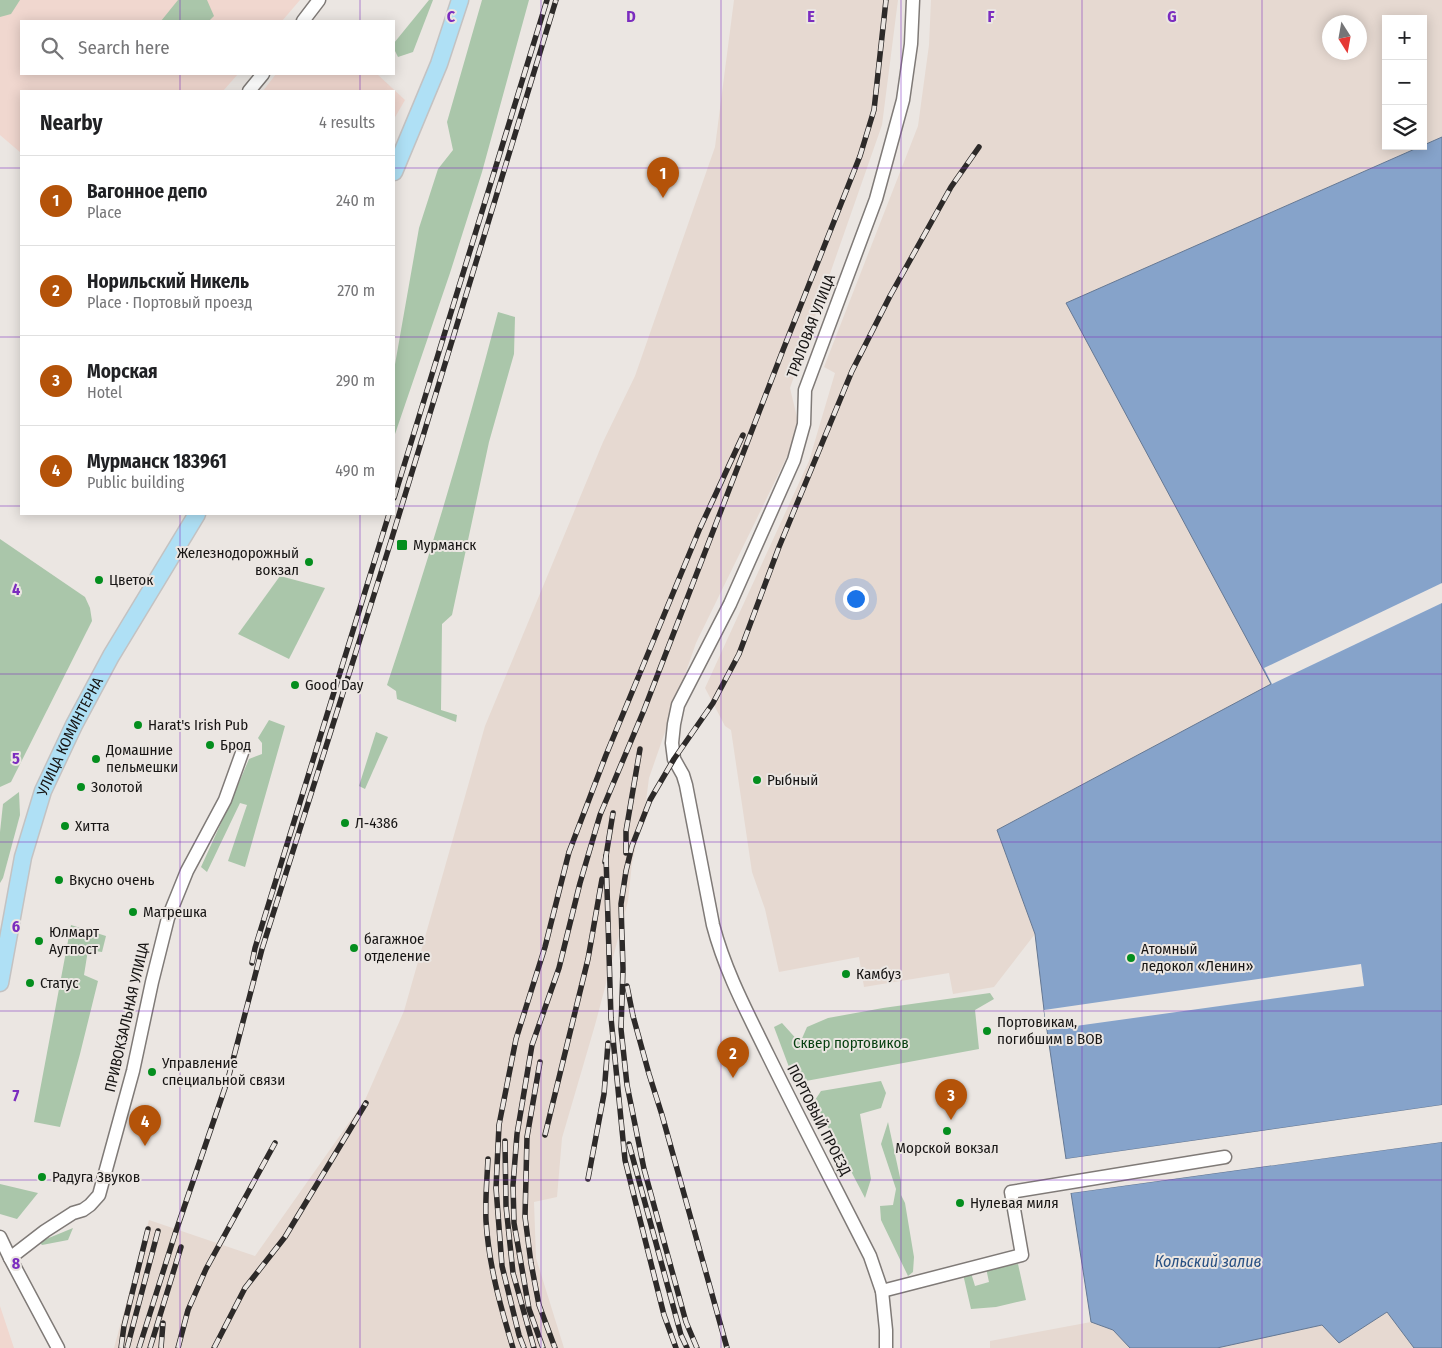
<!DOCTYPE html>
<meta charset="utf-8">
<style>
body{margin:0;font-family:"Fira Sans Condensed",sans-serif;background:#f2f2f2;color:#202124}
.controls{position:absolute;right:15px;top:15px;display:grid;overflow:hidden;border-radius:0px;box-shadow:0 2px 12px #0003}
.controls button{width:45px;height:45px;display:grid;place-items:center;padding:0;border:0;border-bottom:1px solid #e0e0e0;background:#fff;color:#202124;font:25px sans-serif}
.compass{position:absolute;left:1322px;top:15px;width:45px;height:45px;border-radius:50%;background:#fff;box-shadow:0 2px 12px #0003;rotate:169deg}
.you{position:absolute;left:855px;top:598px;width:18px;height:18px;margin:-12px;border:4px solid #fff;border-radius:50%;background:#1a73e8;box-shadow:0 0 0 8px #1a73e833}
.badge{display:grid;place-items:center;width:32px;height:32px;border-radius:50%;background:#b45309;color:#fff;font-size:16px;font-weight:700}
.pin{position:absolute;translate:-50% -41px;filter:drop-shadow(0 1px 2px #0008)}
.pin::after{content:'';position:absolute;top:26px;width:18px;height:15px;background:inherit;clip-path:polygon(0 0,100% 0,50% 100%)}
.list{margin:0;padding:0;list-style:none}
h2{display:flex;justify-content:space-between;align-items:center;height:65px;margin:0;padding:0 20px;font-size:21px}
h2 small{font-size:16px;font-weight:400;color:#757577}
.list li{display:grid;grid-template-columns:32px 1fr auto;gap:15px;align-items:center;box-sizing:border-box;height:90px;padding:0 20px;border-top:1px solid #e0e0e0}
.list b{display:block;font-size:19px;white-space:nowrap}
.list p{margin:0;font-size:16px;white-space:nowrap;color:#757577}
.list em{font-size:16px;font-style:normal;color:#757577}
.icon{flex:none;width:28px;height:28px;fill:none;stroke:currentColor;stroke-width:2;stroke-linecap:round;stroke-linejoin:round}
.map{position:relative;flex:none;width:1442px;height:1348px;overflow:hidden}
.search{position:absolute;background:#fff;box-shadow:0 2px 12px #0003;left:20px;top:20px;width:375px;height:55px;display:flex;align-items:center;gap:12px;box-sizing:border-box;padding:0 18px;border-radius:0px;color:#757577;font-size:19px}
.panel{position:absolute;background:#fff;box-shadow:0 2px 12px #0003;left:20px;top:90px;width:375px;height:425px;border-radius:0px}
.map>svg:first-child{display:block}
.commercial{fill:#f0d7cf}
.built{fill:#e6d9d1;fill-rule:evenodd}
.green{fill:#aac6aa}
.water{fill:#86a3ca;stroke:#657893}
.pier{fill:#ebe6e2}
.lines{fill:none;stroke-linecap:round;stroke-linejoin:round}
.minor-casing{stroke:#7f7a77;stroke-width:15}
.major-casing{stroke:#c3c2c2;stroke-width:19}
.minor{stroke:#fff;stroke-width:12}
.major{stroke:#afe0f5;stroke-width:16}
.rail-casing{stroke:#2d2a29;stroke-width:5.5}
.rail{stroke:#ebe6e2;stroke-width:4;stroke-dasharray:11;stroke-linecap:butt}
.grid{fill:none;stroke:#7b2cbf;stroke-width:1;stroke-opacity:0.55}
.poi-dot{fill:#048e1e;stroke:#ebe6e2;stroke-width:2}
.labels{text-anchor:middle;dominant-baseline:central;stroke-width:4;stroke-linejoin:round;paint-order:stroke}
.street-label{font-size:15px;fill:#171514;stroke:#ebe6e2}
.poi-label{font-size:15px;fill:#171514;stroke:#ebe6e2;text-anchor:start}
.park-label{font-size:15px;fill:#053f0f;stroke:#ebe6e2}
.water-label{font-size:16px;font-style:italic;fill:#285083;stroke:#ebe6e2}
.grid-label{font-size:16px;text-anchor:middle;font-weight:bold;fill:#7b2cbf;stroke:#ebe6e2;stroke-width:4;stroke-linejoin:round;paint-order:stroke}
</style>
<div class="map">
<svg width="1442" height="1348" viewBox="0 0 1442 1348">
<rect width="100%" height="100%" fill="#ebe6e2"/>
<!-- commercial -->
<g class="commercial">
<path d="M 0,0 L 300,0 L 282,21 L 21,21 L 21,74 L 238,74 L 223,91 L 21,91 L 21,153 L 0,135 Z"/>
<path d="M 276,74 L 377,74 L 405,100 L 394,119 L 394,91 L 263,91 Z"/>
<path d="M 0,1306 L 14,1348 L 0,1348 Z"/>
</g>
<!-- built -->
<g class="built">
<path d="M 734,0 L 898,0 L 882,125 L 790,388 L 800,430 L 696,643 L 649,778 L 646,801 L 632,863 L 628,901 L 595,1025 L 562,1138 L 557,1197 L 534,1202 L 536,1258 L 564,1348 L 114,1348 L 149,1220 L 255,1256 L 365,1100 L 404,1011 L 485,726 L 603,442 L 635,376 L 715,147 Z"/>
<path d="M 931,0 L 1442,0 L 1442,137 L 1423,145 L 1423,19 L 1386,19 L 1386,146 L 1421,146 L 1067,303 L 1272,684 L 997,830 L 1035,934 L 994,987 L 953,994 L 949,973 L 864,987 L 859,957 L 779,972 L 765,909 L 752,872 L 731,730 L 725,726 L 705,688 L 809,461 L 835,373 L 824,367 L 918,126 L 929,45 ZM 1330,22 L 1360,22 L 1360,52 L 1330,52 Z"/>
<path d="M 1387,1312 L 1414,1348 L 1217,1348 L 1323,1325 L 1339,1343 Z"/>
<path d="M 1091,1322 L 1113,1330 L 1130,1348 L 990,1348 L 990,1341 Z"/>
</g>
<!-- green -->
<g class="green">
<path d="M 0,0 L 20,0 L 11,14 L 0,17 Z"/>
<path d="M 178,0 L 207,0 L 214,16 L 209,21 L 161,21 Z"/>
<path d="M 429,0 L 433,0 L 413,52 L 398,57 L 394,49 L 394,43 Z"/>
<path d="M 482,0 L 529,0 L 482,172 L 450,273 L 394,437 L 394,370 L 419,228 L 438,169 L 453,150 L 447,122 Z"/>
<path d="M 498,312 L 515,317 L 514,354 L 489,442 L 452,615 L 442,624 L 441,710 L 457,715 L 456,722 L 397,699 L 396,691 L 387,685 C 428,562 465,438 498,312 Z"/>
<path d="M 0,539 L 85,597 L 90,608 L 92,621 L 11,782 L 0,787 Z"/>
<path d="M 280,576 L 325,588 L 289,659 L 238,634 Z"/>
<path d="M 269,720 L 285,726 L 245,867 L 228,861 L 247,805 L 240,803 L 207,872 L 201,867 L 232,799 L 249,759 L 262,754 L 262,743 L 258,738 Z"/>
<path d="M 376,732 L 388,737 L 365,789 L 359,786 Z"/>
<path d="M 19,792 L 20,815 L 3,878 L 0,883 L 0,832 L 3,804 Z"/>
<path d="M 71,925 L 106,936 L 102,952 L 88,950 L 84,975 L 98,981 L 80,1054 L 60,1127 L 34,1122 Z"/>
<path d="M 990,993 L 994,999 L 975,1010 L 979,1049 L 795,1083 L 774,1027 L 782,1023 L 800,1043 L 807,1027 L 828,1018 L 883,1008 Z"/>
<path d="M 881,1081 L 886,1093 L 881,1108 L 860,1114 L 871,1179 L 865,1198 L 818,1108 L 815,1100 L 821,1091 Z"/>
<path d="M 888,1122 L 901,1182 L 901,1195 L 905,1203 L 914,1257 L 913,1272 L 908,1276 L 881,1220 L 880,1206 L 893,1205 L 896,1189 L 881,1144 Z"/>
<path d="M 0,1184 L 38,1193 L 17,1219 L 0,1214 Z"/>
<path d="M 73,1228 L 68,1240 L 42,1245 L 39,1242 Z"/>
<path d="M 1018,1264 L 1026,1300 L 996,1307 L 971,1309 L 963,1274 L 971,1273 L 975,1286 L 989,1282 L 986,1268 Z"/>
</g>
<!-- water -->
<g class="water">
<path d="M 1442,137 L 1442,1105 L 1066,1159 L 1044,1010 L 1035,934 L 997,830 L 1271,684 L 1066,303 Z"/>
<path d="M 1442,1142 L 1442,1348 L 1414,1348 L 1387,1312 L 1339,1343 L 1322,1325 L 1217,1348 L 1130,1348 L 1113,1330 L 1091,1322 L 1071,1193 Z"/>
</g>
<!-- pier -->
<g class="pier">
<path d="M 1442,583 L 1442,603 L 1272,684 L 1264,668 Z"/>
<path d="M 1361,964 L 1364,986 L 1047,1030 L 1044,1010 Z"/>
<path d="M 1442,1105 L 1442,1108 L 1067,1162 L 1066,1159 Z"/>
<path d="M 1442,1139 L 1442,1142 L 1071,1193 L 1071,1191 Z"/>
</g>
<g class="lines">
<defs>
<g id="minor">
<path d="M 303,21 L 319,0"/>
<path d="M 249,91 L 263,74"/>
<path d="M 0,1237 L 10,1258 L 58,1348"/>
<path d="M 10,1258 L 45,1231 L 73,1213 L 83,1210 L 90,1205 L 99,1195 L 133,1071 L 152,982 L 168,918 L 187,871 L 225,800 L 243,750"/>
<path d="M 882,1291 L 1022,1255 L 1011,1192 L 1225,1157"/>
<path d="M 886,1348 L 886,1330 L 882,1291 L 870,1256 C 836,1189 801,1122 768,1055 C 747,1012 725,971 713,925 L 686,785 L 683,775 L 674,759 L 672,743 L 674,724 L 678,705 L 730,604 L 794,460 L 804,424 L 805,390 L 876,199 L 903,100 L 911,44 L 913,0"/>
</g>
<g id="major">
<path d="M 394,172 L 439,64 L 460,0"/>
<path id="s1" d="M 0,983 L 23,857 L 43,791 L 74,725 L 111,656 L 197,514"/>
</g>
</defs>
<!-- minor casing -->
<use href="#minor" class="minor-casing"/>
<!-- major casing -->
<use href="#major" class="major-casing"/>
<!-- minor -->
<use href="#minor" class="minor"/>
<!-- major -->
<use href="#major" class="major"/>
<defs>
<g id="rail">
<path d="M 394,498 L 547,0"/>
<path d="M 626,853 L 626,831 L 640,749"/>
<path d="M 606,856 L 611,1018 L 625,1160 L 664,1315 L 676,1348"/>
<path d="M 605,862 L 613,813"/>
<path d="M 252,963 L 255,948 L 389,514"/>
<path d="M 627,986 L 633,1016 L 649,1074 L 662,1115 L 727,1348"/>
<path d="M 540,1062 L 527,1137 L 525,1217 L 531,1263 L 539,1305 L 555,1348"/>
<path d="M 545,1135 L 588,959 L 602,879"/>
<path d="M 505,1141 L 506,1206 L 513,1273 L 534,1348"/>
<path d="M 629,1144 L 681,1335 L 687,1348"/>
<path d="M 488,1159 C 487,1179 485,1200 486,1221 C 489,1266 500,1305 513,1348"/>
<path d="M 588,1179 L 604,1094 L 608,1043"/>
<path d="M 121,1348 L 124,1326 L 148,1229"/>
<path d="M 127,1348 L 158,1231"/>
<path d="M 139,1348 L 175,1234 L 228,1079 L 262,949 L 391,541 L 556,0"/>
<path d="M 150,1348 L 181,1247"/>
<path d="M 161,1348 L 163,1323"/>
<path d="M 178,1348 L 188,1310 L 206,1269 L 275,1143"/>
<path d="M 214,1348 L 245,1288 L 285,1237 L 366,1103"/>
<path d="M 524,1348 L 519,1335 L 502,1266 L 496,1188 L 499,1125 L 516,1039 L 545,947 L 569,852 L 606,755 L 700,528 L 743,435"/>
<path d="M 543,1348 L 529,1309 L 514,1223 L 513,1185 L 517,1134 L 532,1045 L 559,968 L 580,883 L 600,815 L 644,710 L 783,350 L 860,156 L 874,110 L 886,0"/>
<path d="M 697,1348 L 686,1322 L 644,1169 L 627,1085 L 621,1029 L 623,969 L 621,904 L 626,871 L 632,846 L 650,800 L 674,759 L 713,703 L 739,654 L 779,547 L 852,371 L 890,296 L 951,187 L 979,147"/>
</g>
</defs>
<!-- rail casing -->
<use href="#rail" class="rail-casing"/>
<!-- rail -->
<use href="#rail" class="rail"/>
</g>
<!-- grid -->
<path class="grid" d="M 180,0 L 180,21M 360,0 L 360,21M 541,0 L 541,1348M 721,0 L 721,1348M 901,0 L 901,1348M 1082,0 L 1082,1348M 1262,0 L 1262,1348M 180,74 L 180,91M 360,74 L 360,91M 0,168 L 21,168M 394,168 L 1442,168M 0,337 L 21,337M 394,337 L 1442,337M 0,506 L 21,506M 394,506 L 1442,506M 180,514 L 180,1348M 360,514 L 360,1348M 0,674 L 1442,674M 0,842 L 1442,842M 0,1011 L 1442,1011M 0,1180 L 1442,1180"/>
<!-- markers -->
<g class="poi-dot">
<rect x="396" y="539" width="12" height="12" rx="2.5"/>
<circle cx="309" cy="562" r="5"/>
<circle cx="99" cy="580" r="5"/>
<circle cx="295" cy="685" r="5"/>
<circle cx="138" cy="725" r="5"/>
<circle cx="210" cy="745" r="5"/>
<circle cx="96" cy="759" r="5"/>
<circle cx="757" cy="780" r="5"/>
<circle cx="81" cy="787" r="5"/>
<circle cx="345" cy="823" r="5"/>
<circle cx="65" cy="826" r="5"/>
<circle cx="59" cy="880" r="5"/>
<circle cx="133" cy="912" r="5"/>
<circle cx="39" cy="941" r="5"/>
<circle cx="354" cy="948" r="5"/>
<circle cx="1131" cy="958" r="5"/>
<circle cx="846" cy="974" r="5"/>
<circle cx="30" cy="983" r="5"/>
<circle cx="987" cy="1031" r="5"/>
<circle cx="152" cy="1072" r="5"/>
<circle cx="947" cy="1131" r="5"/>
<circle cx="42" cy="1177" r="5"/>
<circle cx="960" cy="1203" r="5"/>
</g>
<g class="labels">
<!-- street labels -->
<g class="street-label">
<text transform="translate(811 326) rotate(-69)">ТРАЛОВАЯ УЛИЦА</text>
<text stroke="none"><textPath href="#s1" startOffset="258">УЛИЦА КОМИНТЕРНА</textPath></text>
<text transform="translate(127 1017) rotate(-77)">ПРИВОКЗАЛЬНАЯ УЛИЦА</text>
<text transform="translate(819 1120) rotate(63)">ПОРТОВЫЙ ПРОЕЗД</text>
</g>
<!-- poi labels -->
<g class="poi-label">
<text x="413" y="545">Мурманск</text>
<text x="299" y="553" text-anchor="end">Железнодорожный<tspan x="299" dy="17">вокзал</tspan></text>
<text x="109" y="580">Цветок</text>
<text x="305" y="685">Good Day</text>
<text x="148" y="725">Harat's Irish Pub</text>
<text x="220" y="745">Брод</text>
<text x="106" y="750">Домашние<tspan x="106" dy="17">пельмешки</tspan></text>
<text x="767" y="780">Рыбный</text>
<text x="91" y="787">Золотой</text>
<text x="355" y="823">Л-4386</text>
<text x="75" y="826">Хитта</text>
<text x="69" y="880">Вкусно очень</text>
<text x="143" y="912">Матрешка</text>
<text x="49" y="932">Юлмарт<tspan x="49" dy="17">Аутпост</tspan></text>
<text x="364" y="939">багажное<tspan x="364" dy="17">отделение</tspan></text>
<text x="1141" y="949">Атомный<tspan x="1141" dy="17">ледокол «Ленин»</tspan></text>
<text x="856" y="974">Камбуз</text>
<text x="40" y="983">Статус</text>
<text x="997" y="1022">Портовикам,<tspan x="997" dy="17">погибшим в ВОВ</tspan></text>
<text x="162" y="1063">Управление<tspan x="162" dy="17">специальной связи</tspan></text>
<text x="947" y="1148" text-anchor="middle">Морской вокзал</text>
<text x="52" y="1177">Радуга Звуков</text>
<text x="970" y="1203">Нулевая миля</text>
</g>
<!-- park labels -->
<g class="park-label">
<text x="851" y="1043">Сквер портовиков</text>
</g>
<!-- water labels -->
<g class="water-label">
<text x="1208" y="1261">Кольский залив</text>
</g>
</g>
<g class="grid-label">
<text x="451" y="22">C</text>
<text x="631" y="22">D</text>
<text x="811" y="22">E</text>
<text x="991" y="22">F</text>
<text x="1172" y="22">G</text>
<text x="16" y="595">4</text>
<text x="16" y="764">5</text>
<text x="16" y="932">6</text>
<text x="16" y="1101">7</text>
<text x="16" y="1269">8</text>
</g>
</svg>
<div class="controls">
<button>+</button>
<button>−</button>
<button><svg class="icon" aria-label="layers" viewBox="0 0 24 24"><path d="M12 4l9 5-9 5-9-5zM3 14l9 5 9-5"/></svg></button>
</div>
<svg class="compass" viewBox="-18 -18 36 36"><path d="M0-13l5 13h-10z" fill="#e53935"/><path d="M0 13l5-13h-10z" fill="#757577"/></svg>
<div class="you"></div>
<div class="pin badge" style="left:663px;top:198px">1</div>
<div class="pin badge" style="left:733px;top:1078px">2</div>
<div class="pin badge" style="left:951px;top:1120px">3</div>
<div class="pin badge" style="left:145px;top:1146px">4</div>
<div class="search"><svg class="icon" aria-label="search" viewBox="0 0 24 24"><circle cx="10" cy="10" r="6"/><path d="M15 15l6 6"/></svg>Search here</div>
<section class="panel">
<h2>Nearby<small>4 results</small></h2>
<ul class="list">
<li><span class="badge">1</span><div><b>Вагонное депо</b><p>Place</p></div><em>240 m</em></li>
<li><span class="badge">2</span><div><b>Норильский Никель</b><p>Place · Портовый проезд</p></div><em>270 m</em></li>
<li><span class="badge">3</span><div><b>Морская</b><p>Hotel</p></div><em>290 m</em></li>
<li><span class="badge">4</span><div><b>Мурманск 183961</b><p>Public building</p></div><em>490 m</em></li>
</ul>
</section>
</div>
